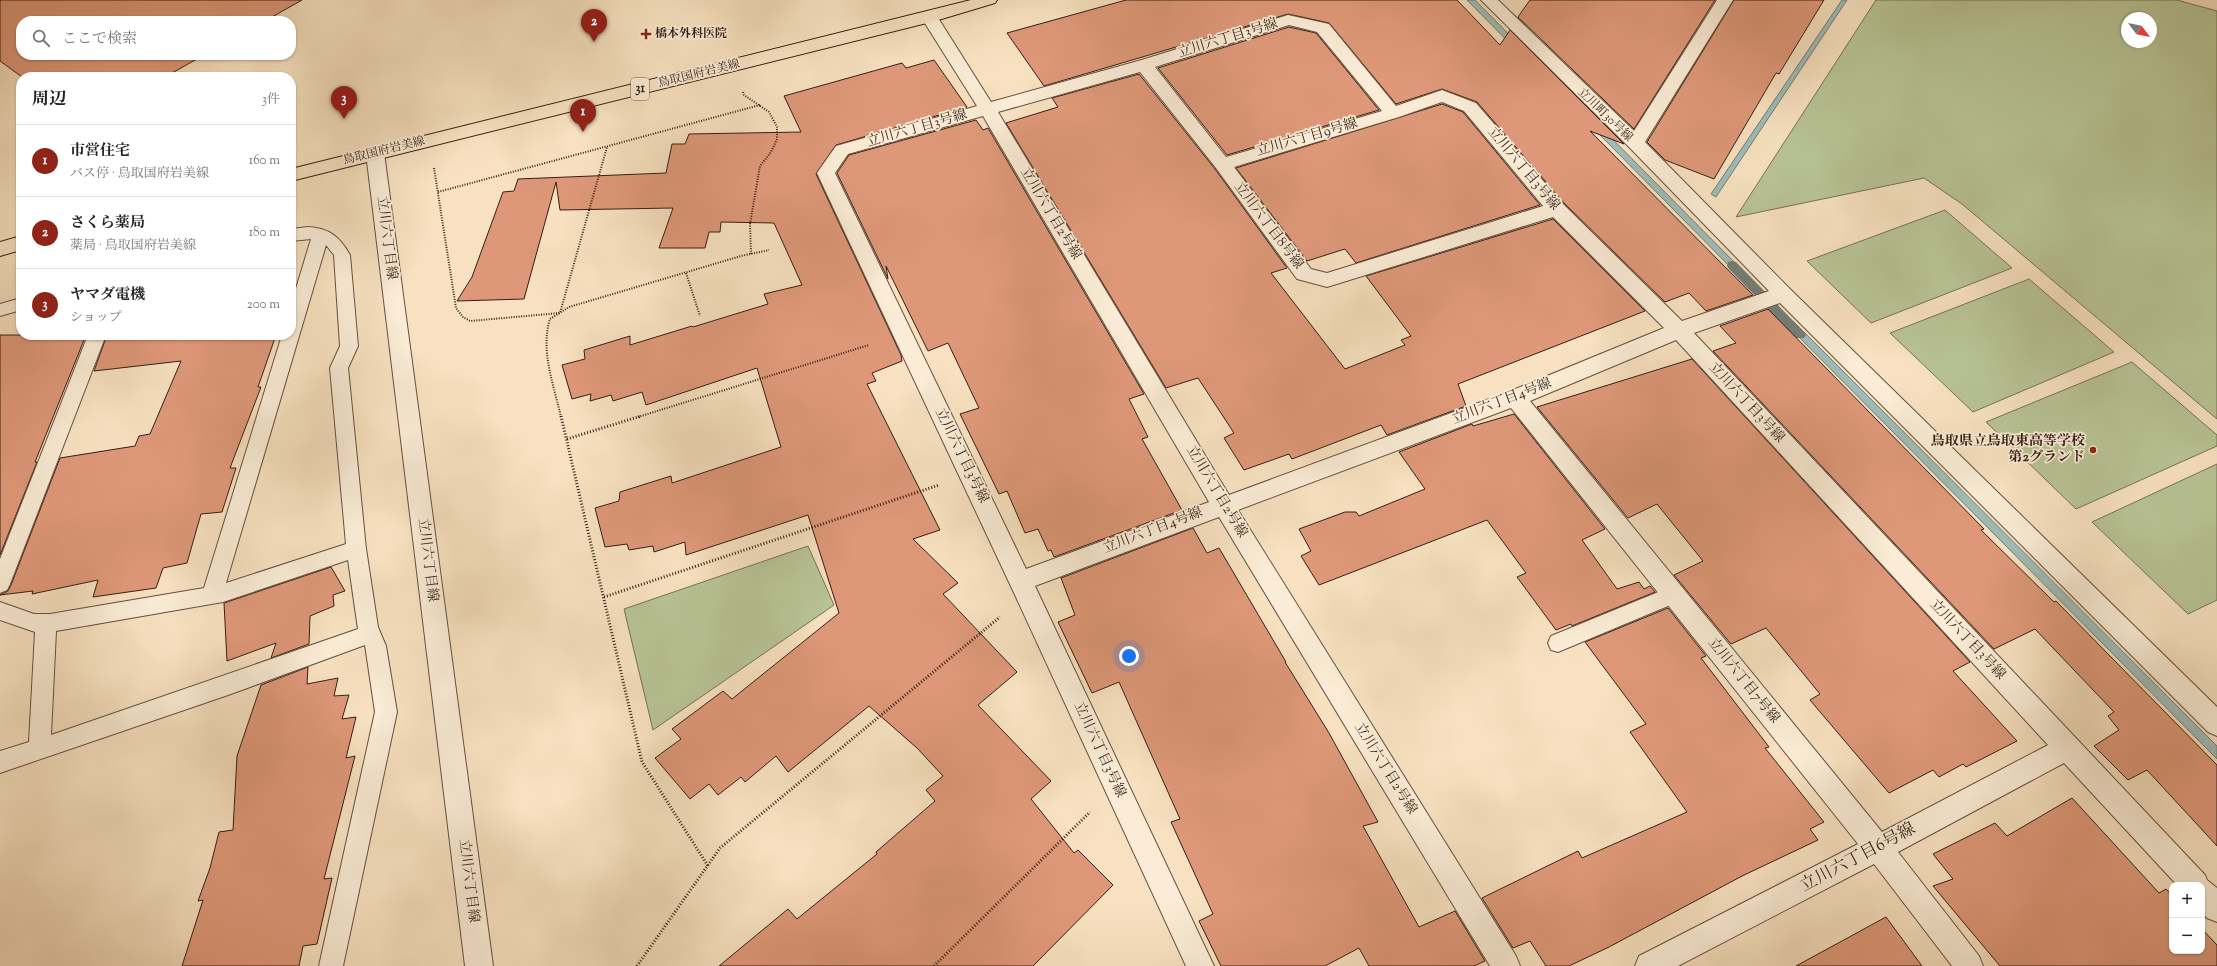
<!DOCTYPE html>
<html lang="ja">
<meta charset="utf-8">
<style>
body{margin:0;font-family:"Sorts Mill Goudy","Noto Serif JP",serif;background:#f2f2f2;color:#222}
.controls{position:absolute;right:12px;bottom:12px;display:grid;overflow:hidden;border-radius:8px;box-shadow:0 1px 3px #0004}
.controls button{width:36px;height:36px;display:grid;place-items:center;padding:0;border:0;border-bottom:1px solid #e0e0e0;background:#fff;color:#222;font:20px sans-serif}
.compass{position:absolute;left:2121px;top:12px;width:36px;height:36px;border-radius:50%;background:#fff;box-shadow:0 1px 3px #0004;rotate:122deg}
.you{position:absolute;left:1129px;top:656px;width:14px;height:14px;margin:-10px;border:3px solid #fff;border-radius:50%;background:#1a73e8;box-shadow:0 0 0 6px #1a73e833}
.badge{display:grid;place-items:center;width:26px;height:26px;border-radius:50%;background:#8f2418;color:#fff;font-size:13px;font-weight:700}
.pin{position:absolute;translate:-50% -33px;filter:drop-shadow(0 1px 2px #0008)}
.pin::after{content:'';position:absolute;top:21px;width:14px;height:12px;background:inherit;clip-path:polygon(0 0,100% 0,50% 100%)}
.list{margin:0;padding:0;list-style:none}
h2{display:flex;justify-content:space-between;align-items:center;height:52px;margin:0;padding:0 16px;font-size:17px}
h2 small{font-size:13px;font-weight:400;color:#767676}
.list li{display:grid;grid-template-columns:26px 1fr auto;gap:12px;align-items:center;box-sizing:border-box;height:72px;padding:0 16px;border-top:1px solid #e0e0e0}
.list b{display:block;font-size:15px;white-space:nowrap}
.list p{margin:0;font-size:13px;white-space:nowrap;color:#767676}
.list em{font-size:13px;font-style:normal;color:#767676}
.icon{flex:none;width:22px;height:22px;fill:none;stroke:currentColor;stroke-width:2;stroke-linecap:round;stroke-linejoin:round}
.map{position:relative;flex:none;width:2217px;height:966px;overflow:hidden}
.search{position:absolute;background:#fff;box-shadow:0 1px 3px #0004;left:16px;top:16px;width:280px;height:44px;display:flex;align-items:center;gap:10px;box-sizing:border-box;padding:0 14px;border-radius:16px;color:#767676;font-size:15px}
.panel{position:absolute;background:#fff;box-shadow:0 1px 3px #0004;left:16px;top:72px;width:280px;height:268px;border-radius:16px}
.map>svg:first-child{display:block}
.green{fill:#b8c496;stroke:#767155;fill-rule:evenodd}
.water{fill:#9ebcb8;stroke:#747d76}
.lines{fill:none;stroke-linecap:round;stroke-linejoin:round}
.stream{fill:#747d76;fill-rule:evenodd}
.building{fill:#de9879;stroke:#351e14}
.service-casing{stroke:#664f3f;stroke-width:2}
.minor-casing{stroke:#664f3f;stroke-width:2}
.tertiary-casing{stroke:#664f3f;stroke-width:2}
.primary-casing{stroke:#351e14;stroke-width:2}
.path-far1{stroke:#351e14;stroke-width:2;stroke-dasharray:1 1.5;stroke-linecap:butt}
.path{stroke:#351e14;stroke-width:3;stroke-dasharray:1 2;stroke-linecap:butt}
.service{fill:#faecd6;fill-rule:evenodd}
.minor{fill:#faecd6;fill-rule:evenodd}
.tertiary{fill:#faecd6;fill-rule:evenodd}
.primary{fill:#f7e1c0;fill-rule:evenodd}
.poi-dot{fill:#8f2418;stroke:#faecd6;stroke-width:1.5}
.labels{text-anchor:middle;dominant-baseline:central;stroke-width:3.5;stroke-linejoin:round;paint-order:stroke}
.far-poi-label{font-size:12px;font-weight:bold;fill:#351e14;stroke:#faecd6;text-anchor:start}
.far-street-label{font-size:12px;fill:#351e14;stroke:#faecd6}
.shield{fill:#faecd6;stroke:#705c4e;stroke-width:1}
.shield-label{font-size:13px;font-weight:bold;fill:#351e14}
.street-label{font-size:14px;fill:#351e14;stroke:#faecd6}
.poi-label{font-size:14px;font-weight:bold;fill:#351e14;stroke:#faecd6;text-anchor:end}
.near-street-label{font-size:17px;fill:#351e14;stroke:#faecd6}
</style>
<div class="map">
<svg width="2217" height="966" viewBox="0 0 2217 966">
<rect width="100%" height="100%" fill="#f7e1c0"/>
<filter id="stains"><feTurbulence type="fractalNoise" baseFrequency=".005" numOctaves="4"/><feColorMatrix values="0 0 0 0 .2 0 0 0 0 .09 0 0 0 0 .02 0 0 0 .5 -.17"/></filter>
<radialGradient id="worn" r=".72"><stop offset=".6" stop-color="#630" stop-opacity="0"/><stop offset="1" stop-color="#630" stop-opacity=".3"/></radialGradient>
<!-- green -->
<g class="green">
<path d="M 1876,0 L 2177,0 L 2217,11 L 2217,419 L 1962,204 L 1924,178 L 1736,217 ZM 2127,18 L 2151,18 L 2151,42 L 2127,42 Z"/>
<path d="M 1945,210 L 2012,268 L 1871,323 L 1807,261 Z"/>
<path d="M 2029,279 L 2114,352 L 1973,412 L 1890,333 Z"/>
<path d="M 2132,362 L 2217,435 L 2217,446 L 2076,509 L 1986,422 Z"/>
<path d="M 2217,464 L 2217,600 L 2188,614 L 2092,522 Z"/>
<path d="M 808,546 L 834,605 L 653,730 L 624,609 Z"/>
</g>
<!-- water -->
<g class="water">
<path d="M 1467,0 L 1475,0 L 1746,274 L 1740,277 Z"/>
<path d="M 1842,0 L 1847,0 L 1716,197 L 1711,194 Z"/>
<path d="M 1793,321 L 2217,746 L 2217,759 L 1787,325 Z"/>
</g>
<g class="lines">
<!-- stream -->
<path class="stream" d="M 1732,261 L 1736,262 L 1804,332 L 1806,335 L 1804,338 L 1796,338 L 1728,268 L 1727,265 L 1728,262 Z"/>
</g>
<!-- building -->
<g class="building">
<path d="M 0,0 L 302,0 L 265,21 L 21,21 L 21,55 L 204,55 L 165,77 L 22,77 L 0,61 Z"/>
<path d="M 1126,0 L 1457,0 L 1500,45 L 1510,30 L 1624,144 L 1590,131 L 1753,295 L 1706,311 L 1689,293 L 1665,302 L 1564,203 L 1477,102 L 1442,89 L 1396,104 L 1329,23 L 1288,14 L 1044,86 L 1007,33 Z"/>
<path d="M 1530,0 L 1715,0 L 1634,129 L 1518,17 Z"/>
<path d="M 1734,0 L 1824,0 L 1779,74 L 1776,73 L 1714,179 L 1665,160 L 1647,142 Z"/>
<path d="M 1289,27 L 1316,33 L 1379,110 L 1227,155 L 1158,68 Z"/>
<path d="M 934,60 L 967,107 L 836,145 L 816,174 L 901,355 L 902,361 L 872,373 L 876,381 L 867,384 L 940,530 L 913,539 L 958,583 L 943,594 L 1017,672 L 978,705 L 1051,781 L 1031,799 L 1074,853 L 1078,850 L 1113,885 L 1033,966 L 719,966 L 788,909 L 797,919 L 877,854 L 876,852 L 935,801 L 926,790 L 943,776 L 917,748 L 869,706 L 788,772 L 776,756 L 745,782 L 741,777 L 718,795 L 709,784 L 690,799 L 655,758 L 681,739 L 672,729 L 723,691 L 732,699 L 839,613 L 808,515 L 686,555 L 685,542 L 654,552 L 653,546 L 629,550 L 627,544 L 605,547 L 595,508 L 619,501 L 620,492 L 671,476 L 672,483 L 781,447 L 757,368 L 646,405 L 642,392 L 613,401 L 611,395 L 590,401 L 591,394 L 572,399 L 562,365 L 585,359 L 584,350 L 630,336 L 630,345 L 692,326 L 693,327 L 768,304 L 764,294 L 802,285 L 774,223 L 721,222 L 720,232 L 709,232 L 705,248 L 659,248 L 673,208 L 560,210 L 556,182 L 524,299 L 457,301 L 472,277 L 503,192 L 514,191 L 518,179 L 666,173 L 672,144 L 685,144 L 689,134 L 801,132 L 784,96 L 902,63 L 906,68 Z"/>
<path d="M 1139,74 L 1215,169 L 1287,268 L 1271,273 L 1345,369 L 1405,345 L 1401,340 L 1411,336 L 1366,276 L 1553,219 L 1645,311 L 1458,384 L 1466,406 L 1387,435 L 1381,425 L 1292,459 L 1289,454 L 1244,470 L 1224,438 L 1234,433 L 1198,378 L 1166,388 L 1006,123 L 1058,107 L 1052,98 Z"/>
<path d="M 1442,104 L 1463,112 L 1540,205 L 1356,263 L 1345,249 L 1307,261 L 1236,168 Z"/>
<path d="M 976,120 L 983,130 L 988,128 L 1144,394 L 1129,399 L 1148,437 L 1142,439 L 1182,510 L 1054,557 L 1051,550 L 1048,551 L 1038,529 L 1025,533 L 1007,491 L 999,494 L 960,414 L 979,408 L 948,343 L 928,351 L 886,266 L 888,279 L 837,173 L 849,155 Z"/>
<path d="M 1768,309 L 1984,529 L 1981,530 L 2054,602 L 2056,601 L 2217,765 L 2217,846 L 2147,770 L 2128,780 L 2094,746 L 2119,730 L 2108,716 L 2114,712 L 2035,629 L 1994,649 L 1713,351 L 1736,343 L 1720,326 Z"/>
<path d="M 0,335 L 86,335 L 35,462 L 37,462 L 0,555 Z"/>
<path d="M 107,335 L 276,335 L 258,387 L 261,387 L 230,468 L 236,468 L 222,512 L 201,514 L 187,563 L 163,568 L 156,588 L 93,597 L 98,580 L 32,594 L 33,591 L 0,595 L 8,591 L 11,585 L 60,458 L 135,446 L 139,436 L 150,434 L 181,361 L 94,371 Z"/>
<path d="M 1692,359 L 1970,662 L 1953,671 L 2017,741 L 1966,767 L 1963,764 L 1939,777 L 1933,770 L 1889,793 L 1810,700 L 1820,694 L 1766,628 L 1731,644 L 1674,575 L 1703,561 L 1657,504 L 1628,518 L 1537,407 Z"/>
<path d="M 1514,414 L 1605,529 L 1582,540 L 1617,589 L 1639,582 L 1644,589 L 1650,586 L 1655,592 L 1572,626 L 1571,624 L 1556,630 L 1517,577 L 1526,573 L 1487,520 L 1319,585 L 1301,556 L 1311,551 L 1299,529 L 1345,512 L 1356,512 L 1359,516 L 1425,489 L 1399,452 L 1472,424 L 1473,426 Z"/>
<path d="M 1193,528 L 1207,553 L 1219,548 L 1286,662 L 1285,662 L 1329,733 L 1378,822 L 1363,826 L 1419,927 L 1455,911 L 1485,961 L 1474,966 L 1369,966 L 1359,948 L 1325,966 L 1221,966 L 1199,921 L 1213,914 L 1171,822 L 1180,819 L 1119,682 L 1092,693 L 1058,622 L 1075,615 L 1061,578 Z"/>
<path d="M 331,567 L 345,591 L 333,595 L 334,606 L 310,616 L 309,644 L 271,658 L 276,643 L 227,661 L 224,603 Z"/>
<path d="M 1668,608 L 1706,656 L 1701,658 L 1769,747 L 1765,748 L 1824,822 L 1810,829 L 1818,840 L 1742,876 L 1609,947 L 1569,966 L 1546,966 L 1530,941 L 1513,948 L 1482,898 L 1578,851 L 1582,858 L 1687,812 L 1630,732 L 1646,724 L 1585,642 Z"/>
<path d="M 308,667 L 307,684 L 338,678 L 334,696 L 349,695 L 342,719 L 356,717 L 346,758 L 355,756 L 324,879 L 332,878 L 317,944 L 303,946 L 299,966 L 182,966 L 203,900 L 198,901 L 210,868 L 219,832 L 233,830 L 237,756 L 261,685 Z"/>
<path d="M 2072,798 L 2159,893 L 2166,889 L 2172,895 L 2172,951 L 2202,951 L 2202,929 L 2217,945 L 2217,966 L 2000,966 L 1933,886 L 1953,879 L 1933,854 L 1995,823 L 2007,836 Z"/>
<path d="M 1886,917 L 1922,966 L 1796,966 Z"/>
</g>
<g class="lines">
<defs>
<g id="service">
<path d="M 308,227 C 329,228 340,237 350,255 L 358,346 L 348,368 L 366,549 L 378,627 L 386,646 L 397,712 L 343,966 L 319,966 L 375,712 L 365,645 L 231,694 L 0,773 L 0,751 L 29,742 L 35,632 L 0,620 L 0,602 L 34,614 L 50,614 L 204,588 L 282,335 L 291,335 L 291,305 L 311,239 L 291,241 L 291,229 ZM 326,245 L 334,255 L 340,346 L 330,368 L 346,544 L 226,583 ZM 348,560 L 358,629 L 51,735 L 56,631 L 223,602 Z"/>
<path d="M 21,298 L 21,310 L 0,316 L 0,304 Z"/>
<path d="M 88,335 L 106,335 L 10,584 L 7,590 L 0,593 L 0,559 Z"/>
<path d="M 1673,586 L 1680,589 L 1683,595 L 1680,601 L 1558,652 L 1551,650 L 1548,643 L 1551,636 Z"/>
</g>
<path id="minor" d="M 1481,0 L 1498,0 L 1634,131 L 1717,0 L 1733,0 L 1645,142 L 1790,289 L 2217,707 L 2217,736 L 2208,732 L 1780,303 L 1694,333 L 2205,875 L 2207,880 L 2217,888 L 2217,922 L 2207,918 L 2202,912 L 2202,885 L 2177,885 L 2064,763 L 1898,852 L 1979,956 L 1983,966 L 1952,966 L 1874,864 L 1678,966 L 1635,966 L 1639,956 L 1858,844 L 1511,408 L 1238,510 L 1516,956 L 1520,966 L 1490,966 L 1219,517 L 1035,586 L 1214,966 L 1186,966 L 1015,595 L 817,173 L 836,146 L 977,106 L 921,17 L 923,13 L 935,13 L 991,102 L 1138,61 L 1288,15 L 1329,24 L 1396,106 L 1442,90 L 1476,103 L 1563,204 L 1682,321 L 1769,291 L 1629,147 ZM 1289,25 L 1317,32 L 1382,111 L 1226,157 L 1155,67 ZM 1140,72 L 1216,168 L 1297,279 L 1327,287 L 1553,217 L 1664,328 L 1508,392 L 1229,495 L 998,112 ZM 1442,102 L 1464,111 L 1543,206 L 1327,273 L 1311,269 L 1234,167 L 1399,117 ZM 983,116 L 1209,502 L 1026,569 L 835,173 L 848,154 ZM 1676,340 L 2048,745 L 1882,832 L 1530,401 Z"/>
<path id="tertiary" d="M 375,147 L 381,149 L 384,153 L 493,966 L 465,966 L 366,153 L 369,149 Z"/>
<g id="primary">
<path d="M 971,0 L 997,0 L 995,3 L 935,21 L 291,181 L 291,169 Z"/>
<path d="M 21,236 L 21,250 L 0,256 L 0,242 Z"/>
</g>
</defs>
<!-- service casing -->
<use href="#service" class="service-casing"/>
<!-- minor casing -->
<use href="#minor" class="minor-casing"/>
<!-- tertiary casing -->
<use href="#tertiary" class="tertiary-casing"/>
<!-- primary casing -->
<use href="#primary" class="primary-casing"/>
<!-- path-far1 -->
<g class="path-far1">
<path d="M 743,92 L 744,95 L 769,112 L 777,127 L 777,139 L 771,152 L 760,166 L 750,224 L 751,254"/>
<path d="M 434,168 L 456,308 L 463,317 L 470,321 L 560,313 L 607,147"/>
<path d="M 438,192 L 760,105"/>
<path d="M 686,273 L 700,316"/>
<path d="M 561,417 C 554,386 540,350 550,319 L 569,307 L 741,256 L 769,250"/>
<path d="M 638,417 L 869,345"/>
</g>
<!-- path -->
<g class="path">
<path d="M 561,416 L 642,762 L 708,866"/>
<path d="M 567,439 L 641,416"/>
<path d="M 604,597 L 939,485"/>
<path d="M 637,966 L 720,848 L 1000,617"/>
<path d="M 934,966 L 1090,812"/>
</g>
<!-- service -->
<use href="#service" class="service"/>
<!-- minor -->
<use href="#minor" class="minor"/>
<!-- tertiary -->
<use href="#tertiary" class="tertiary"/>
<!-- primary -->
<use href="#primary" class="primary"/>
</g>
<!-- markers -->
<g class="poi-dot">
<path d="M644 28h4v4h4v4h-4v4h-4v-4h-4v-4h4z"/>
<circle cx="2093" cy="450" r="4"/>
</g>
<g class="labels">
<!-- far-poi labels -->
<g class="far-poi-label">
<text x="655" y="34">橋本外科医院</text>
</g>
<!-- far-street labels -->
<g class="far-street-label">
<text transform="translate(699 74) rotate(-14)">鳥取国府岩美線</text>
<text transform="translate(1605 115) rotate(44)">立川町30号線</text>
<text transform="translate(384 151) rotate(-14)">鳥取国府岩美線</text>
</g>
<!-- shield labels -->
<rect class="shield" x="631" y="78" width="18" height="22" rx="3"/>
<g class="shield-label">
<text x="640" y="89">31</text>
</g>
<!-- street labels -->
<g class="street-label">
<text transform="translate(1228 39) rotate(-17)">立川六丁目3号線</text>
<text transform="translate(917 129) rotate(-16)">立川六丁目3号線</text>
<text transform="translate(1307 138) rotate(-16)">立川六丁目9号線</text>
<text transform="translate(1523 169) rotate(50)">立川六丁目3号線</text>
<text transform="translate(1050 214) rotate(59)">立川六丁目2号線</text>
<text transform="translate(1268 226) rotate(53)">立川六丁目8号線</text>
<text transform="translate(386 238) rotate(83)">立川六丁目線</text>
<text transform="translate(1502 402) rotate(-21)">立川六丁目4号線</text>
<text transform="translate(1746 403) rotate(47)">立川六丁目3号線</text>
<text transform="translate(961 456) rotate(64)">立川六丁目3号線</text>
<text transform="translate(1216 492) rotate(59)">立川六丁目2号線</text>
<text transform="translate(1153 531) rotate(-21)">立川六丁目4号線</text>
<text transform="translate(427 560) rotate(83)">立川六丁目線</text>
<text transform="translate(1967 640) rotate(47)">立川六丁目3号線</text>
<text transform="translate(1743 681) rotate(51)">立川六丁目7号線</text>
<text transform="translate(1099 750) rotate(65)">立川六丁目3号線</text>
<text transform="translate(1385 769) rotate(58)">立川六丁目2号線</text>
<text transform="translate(468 881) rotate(83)">立川六丁目線</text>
</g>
<!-- poi labels -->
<g class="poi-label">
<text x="2085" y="442">鳥取県立鳥取東高等学校<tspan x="2085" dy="16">第2グランド</tspan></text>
</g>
<!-- near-street labels -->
<g class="near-street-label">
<text transform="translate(1858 858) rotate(-28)">立川六丁目6号線</text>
</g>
</g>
<rect width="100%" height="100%" filter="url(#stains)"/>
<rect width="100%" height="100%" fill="url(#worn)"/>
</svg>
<div class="controls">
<button>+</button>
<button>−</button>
</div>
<svg class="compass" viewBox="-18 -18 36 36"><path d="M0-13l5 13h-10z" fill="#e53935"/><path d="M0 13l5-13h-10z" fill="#767676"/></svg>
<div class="you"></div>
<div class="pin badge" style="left:583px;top:132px">1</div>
<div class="pin badge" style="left:594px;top:42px">2</div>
<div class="pin badge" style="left:344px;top:119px">3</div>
<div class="search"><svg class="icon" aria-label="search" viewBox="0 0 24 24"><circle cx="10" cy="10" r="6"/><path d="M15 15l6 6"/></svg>ここで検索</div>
<section class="panel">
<h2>周辺<small>3件</small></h2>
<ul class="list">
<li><span class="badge">1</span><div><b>市営住宅</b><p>バス停 · 鳥取国府岩美線</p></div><em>160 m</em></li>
<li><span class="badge">2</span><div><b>さくら薬局</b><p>薬局 · 鳥取国府岩美線</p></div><em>180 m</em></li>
<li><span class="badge">3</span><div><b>ヤマダ電機</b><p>ショップ</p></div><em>200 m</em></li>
</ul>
</section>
</div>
